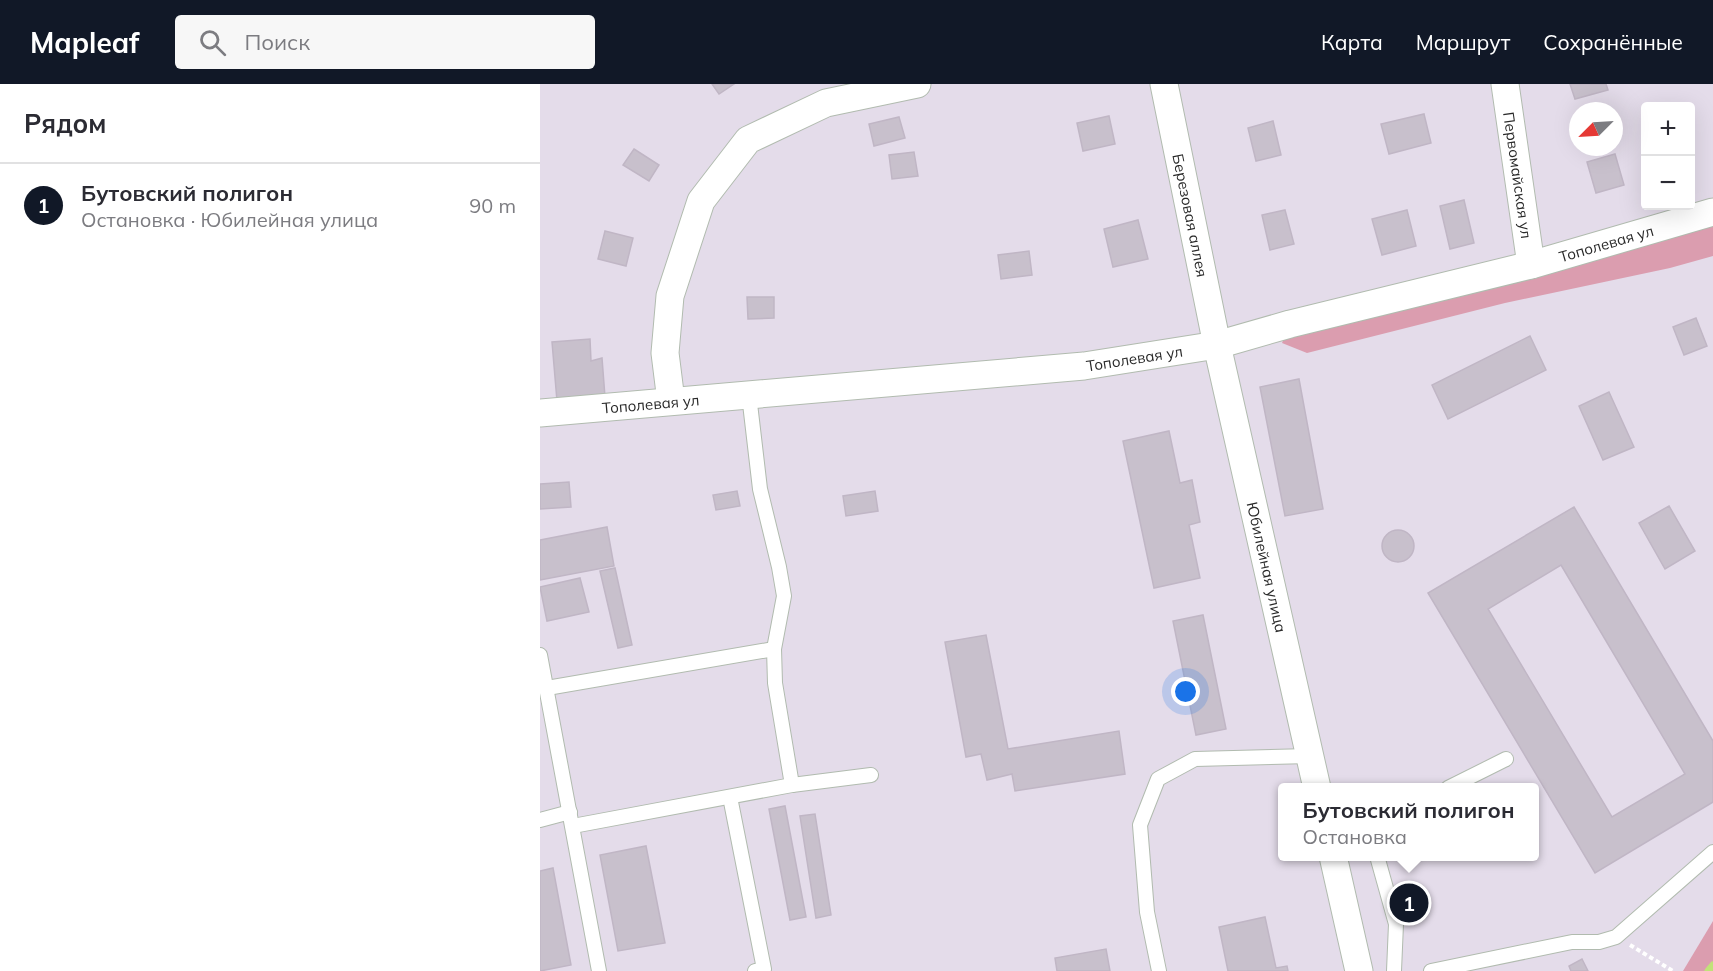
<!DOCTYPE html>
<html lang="ru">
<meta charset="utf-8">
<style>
body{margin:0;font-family:Mulish,sans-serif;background:#f7f7f7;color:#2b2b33}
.controls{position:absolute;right:18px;top:18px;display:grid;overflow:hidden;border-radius:6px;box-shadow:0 6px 24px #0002}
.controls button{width:54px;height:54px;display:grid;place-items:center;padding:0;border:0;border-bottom:2px solid #e1e1e2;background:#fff;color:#2b2b33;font:30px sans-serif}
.compass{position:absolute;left:1029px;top:18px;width:54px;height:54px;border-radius:50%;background:#fff;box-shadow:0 6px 24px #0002;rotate:246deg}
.you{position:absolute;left:646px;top:608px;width:21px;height:21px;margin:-15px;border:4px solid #fff;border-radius:50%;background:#1a73e8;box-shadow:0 0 0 9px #1a73e833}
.badge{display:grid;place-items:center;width:39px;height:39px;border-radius:50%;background:#111827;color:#fff;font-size:20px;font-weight:700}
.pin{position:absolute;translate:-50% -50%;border:3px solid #fff;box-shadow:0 2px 6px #0006}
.popup{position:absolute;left:738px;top:699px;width:261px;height:78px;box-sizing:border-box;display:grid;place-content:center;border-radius:6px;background:#fff;filter:drop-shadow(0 2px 4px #0005);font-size:20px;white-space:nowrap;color:#7c7c81}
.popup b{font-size:22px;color:#2b2b33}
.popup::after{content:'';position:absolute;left:50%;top:100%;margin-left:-12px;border:12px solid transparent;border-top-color:#fff}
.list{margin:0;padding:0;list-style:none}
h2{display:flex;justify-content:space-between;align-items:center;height:78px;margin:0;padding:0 24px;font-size:26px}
h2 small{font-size:20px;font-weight:400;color:#7c7c81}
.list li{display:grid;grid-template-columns:39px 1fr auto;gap:18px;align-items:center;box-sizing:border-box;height:84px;padding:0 24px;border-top:2px solid #e1e1e2}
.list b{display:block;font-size:22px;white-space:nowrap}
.list p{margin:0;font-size:20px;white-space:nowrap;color:#7c7c81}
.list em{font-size:20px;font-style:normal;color:#7c7c81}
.icon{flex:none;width:33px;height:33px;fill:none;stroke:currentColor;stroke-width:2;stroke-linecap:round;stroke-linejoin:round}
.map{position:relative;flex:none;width:1173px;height:887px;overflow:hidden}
header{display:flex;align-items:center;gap:36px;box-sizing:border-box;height:84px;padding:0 30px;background:#111827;color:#fff}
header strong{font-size:28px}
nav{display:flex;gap:33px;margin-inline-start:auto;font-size:21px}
.search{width:420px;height:54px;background:#f7f7f7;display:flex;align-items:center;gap:15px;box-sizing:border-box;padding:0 21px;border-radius:6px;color:#7c7c81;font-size:22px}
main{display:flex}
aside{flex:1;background:#fff}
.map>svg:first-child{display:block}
.green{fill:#db9daf}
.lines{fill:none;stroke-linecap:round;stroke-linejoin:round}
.stream{stroke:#c1e279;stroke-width:7}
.building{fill:#c8c0cc;stroke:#c0b6c5;stroke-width:1.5;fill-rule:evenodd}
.service-casing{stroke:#b1bbaf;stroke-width:16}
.minor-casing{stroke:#b1bbaf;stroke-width:29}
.path{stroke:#fff;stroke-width:4;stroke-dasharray:4.5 3;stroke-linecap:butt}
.service{stroke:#fff;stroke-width:14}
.minor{stroke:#fff;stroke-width:27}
.labels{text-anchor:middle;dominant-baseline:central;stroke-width:4.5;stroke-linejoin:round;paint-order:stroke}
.street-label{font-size:15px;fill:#292929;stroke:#fff}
</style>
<header>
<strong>Mapleaf</strong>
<div class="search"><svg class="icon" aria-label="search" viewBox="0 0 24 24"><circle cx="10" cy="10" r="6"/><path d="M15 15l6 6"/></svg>Поиск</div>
<nav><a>Карта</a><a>Маршрут</a><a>Сохранённые</a></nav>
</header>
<main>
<aside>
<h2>Рядом<small></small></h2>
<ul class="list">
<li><span class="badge">1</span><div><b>Бутовский полигон</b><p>Остановка · Юбилейная улица</p></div><em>90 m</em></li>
</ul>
</aside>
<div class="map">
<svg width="1173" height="887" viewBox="0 0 1173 887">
<rect width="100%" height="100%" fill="#e4dcea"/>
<!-- green -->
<g class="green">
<path d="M 1173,126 L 1173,172 L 1130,184 L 965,219 L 767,269 L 742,259 L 750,240 Z"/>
<path d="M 1173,837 L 1173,887 L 1143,887 Z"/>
</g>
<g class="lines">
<!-- stream -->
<path class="stream" d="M 1168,887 L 1173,881"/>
</g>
<!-- building -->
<g class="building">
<path d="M 172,0 L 194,0 L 179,10 Z"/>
<path d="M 1030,0 L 1066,0 L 1068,6 L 1035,15 Z"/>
<path d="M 884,30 L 891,59 L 849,70 L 841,40 Z"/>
<path d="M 569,32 L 575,60 L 543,67 L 537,39 Z"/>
<path d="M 359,33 L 365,54 L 334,62 L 329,40 Z"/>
<path d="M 733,37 L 741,71 L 716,77 L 708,44 Z"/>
<path d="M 94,65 L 119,81 L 109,97 L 83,81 Z"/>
<path d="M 374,68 L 378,92 L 352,95 L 349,71 Z"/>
<path d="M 1075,70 L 1084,101 L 1056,109 L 1047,78 Z"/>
<path d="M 924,116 L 934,159 L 910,165 L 900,122 Z"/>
<path d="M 745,126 L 754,160 L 730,166 L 722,131 Z"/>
<path d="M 867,126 L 876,162 L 842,171 L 832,135 Z"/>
<path d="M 598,136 L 608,175 L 573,183 L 564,145 Z"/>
<path d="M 65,147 L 93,154 L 86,182 L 58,175 Z"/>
<path d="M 489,167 L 492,191 L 461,195 L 458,171 Z"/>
<path d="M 207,213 L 234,213 L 234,234 L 208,235 Z"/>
<path d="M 1156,234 L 1167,262 L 1144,271 L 1133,243 Z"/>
<path d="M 990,252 L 1006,286 L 908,335 L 892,301 Z"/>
<path d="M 50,255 L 51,277 L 62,274 L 65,313 L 17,317 L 12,258 Z"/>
<path d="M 759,295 L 783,425 L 745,432 L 720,303 Z"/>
<path d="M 1069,308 L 1094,363 L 1063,376 L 1039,322 Z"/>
<path d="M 629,347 L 640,399 L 652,396 L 660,438 L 649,441 L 660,494 L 614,504 L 583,357 Z"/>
<path d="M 29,398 L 31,423 L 0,425 L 0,400 Z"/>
<path d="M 197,407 L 200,422 L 176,426 L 173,411 Z"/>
<path d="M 335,407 L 338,427 L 306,432 L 303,412 Z"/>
<path d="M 1129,422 L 1155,467 L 1125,485 L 1099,439 Z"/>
<path d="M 1034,423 L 1173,657 L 1173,718 L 1055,789 L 888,509 ZM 1021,481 L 1145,690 L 1072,733 L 948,525 Z"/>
<path d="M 67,443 L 74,482 L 0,496 L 0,456 Z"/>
<circle cx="858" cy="462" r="16"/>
<path d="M 75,484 L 92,561 L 78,564 L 60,487 Z"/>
<path d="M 40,494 L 49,528 L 7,537 L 0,503 Z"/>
<path d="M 663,531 L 686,645 L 656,651 L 633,537 Z"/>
<path d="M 446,551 L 468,665 L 579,647 L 585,690 L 475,707 L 472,690 L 447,696 L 441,670 L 426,673 L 405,558 Z"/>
<path d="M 245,722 L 266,833 L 250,836 L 229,725 Z"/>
<path d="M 275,730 L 291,831 L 276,834 L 260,732 Z"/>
<path d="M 106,762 L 125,859 L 78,867 L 60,771 Z"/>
<path d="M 13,784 L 31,881 L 0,887 L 0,787 Z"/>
<path d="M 725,833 L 736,884 L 747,882 L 748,887 L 688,887 L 679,843 Z"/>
<path d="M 566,865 L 570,887 L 517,887 L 515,874 Z"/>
<path d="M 1042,875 L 1048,887 L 1031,887 L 1029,882 Z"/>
</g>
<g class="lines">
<defs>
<g id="service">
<path d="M 209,311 L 220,405 L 239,483 L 244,512 L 234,565 L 235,599 L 252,701"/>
<path d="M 0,571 L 59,887"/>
<path d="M 7,604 L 234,565"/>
<path d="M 908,704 L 966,675"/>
<path d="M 190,713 L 224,885 L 215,887"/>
<path d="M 0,736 L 30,728"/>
<path d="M 33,742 L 252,701 L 331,691"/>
<path d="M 837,772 L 856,840 L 854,887"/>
<path d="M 619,887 L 607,828 L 600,741 L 618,695 L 655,675 L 770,672"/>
<path d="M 891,887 L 1032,858 L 1059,858 L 1076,853 L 1173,768"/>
</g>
<g id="minor">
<path id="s1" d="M 624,0 L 677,261 L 777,704"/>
<path id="s2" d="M 965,0 L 991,181"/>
<path d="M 131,317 L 125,269 L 130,212 L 161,117 L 208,56 L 286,19 L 377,0"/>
<path id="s3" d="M 0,329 L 544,282 L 677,261 L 750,240 L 991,181 L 1173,128"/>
<path d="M 793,772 L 819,887"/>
</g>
</defs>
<!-- service casing -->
<use href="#service" class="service-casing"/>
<!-- minor casing -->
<use href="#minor" class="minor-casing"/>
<!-- path -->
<path class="path" d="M 1090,861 L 1133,887"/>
<!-- service -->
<use href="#service" class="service"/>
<!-- minor -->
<use href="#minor" class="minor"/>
</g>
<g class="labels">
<!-- street labels -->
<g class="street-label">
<text stroke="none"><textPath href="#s2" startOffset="92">Первомайская ул</textPath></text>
<text stroke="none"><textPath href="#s1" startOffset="134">Березовая аллея</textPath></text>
<text stroke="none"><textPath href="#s3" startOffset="1083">Тополевая ул</textPath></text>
<text stroke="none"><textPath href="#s3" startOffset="597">Тополевая ул</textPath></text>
<text stroke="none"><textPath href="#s3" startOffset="111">Тополевая ул</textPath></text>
<text stroke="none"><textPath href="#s1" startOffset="494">Юбилейная улица</textPath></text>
</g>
</g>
</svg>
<div class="controls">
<button>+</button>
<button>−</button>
</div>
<svg class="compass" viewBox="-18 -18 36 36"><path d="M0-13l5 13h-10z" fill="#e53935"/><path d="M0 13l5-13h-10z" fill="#7c7c81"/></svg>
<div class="you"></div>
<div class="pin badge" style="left:869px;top:819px">1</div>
<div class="popup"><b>Бутовский полигон</b>Остановка</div>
</div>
</main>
